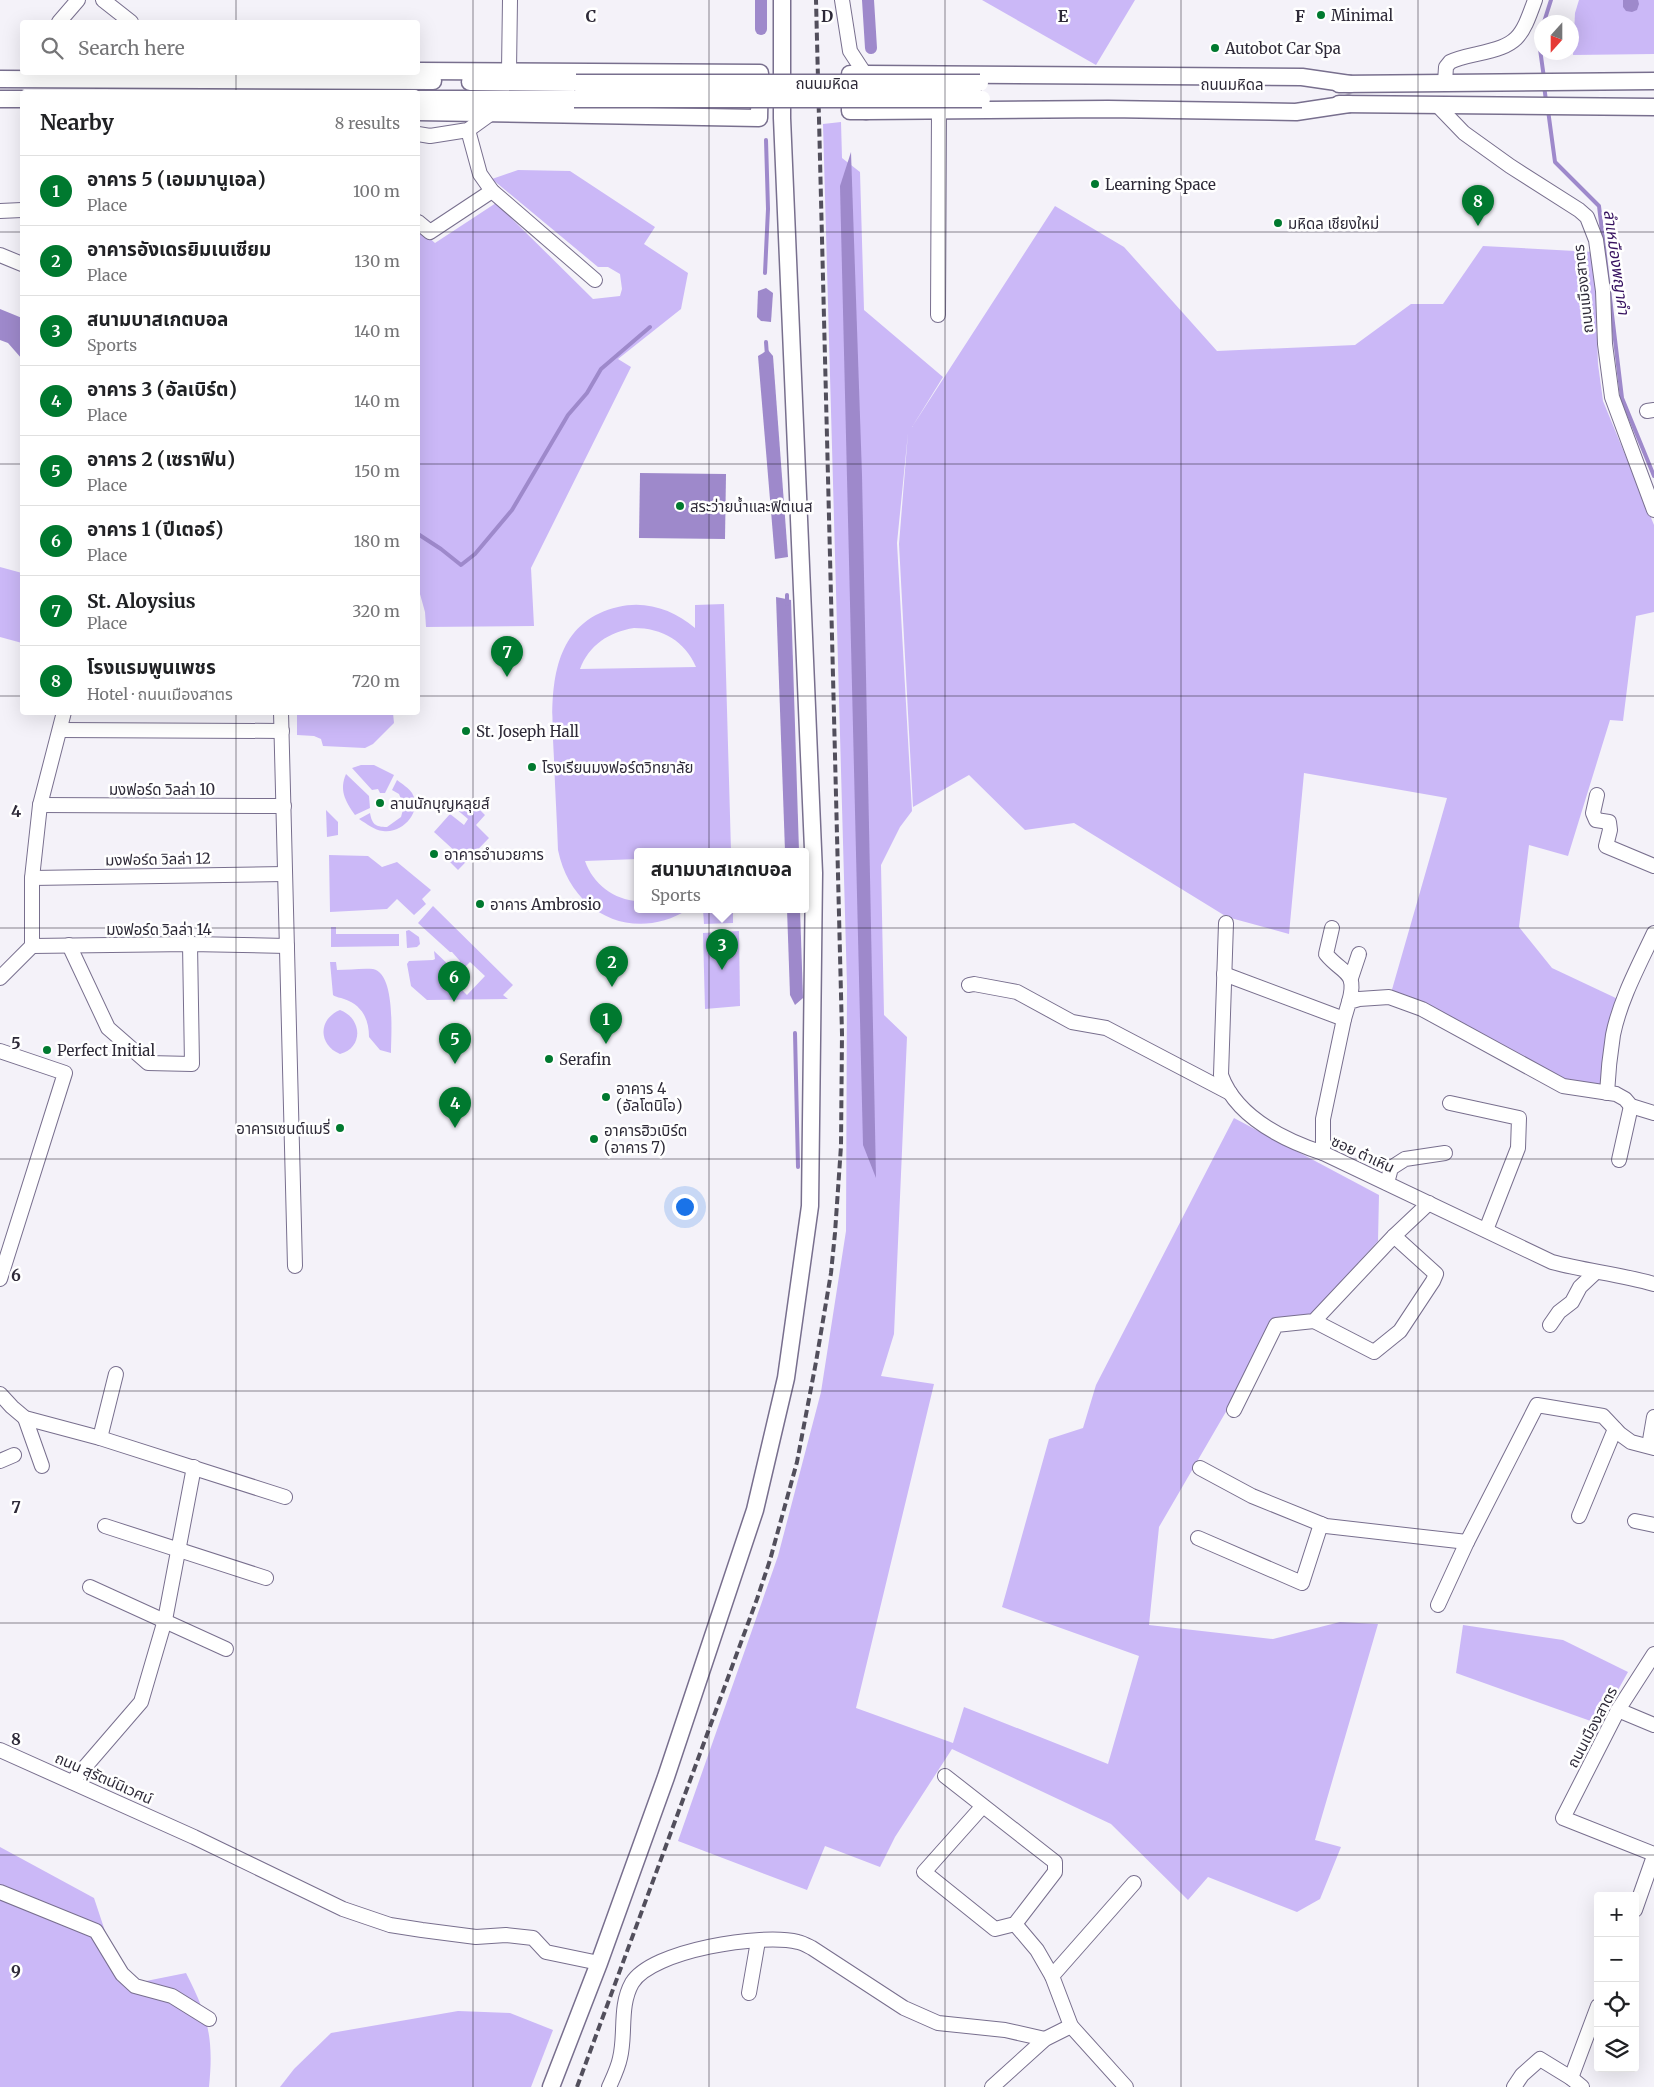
<!DOCTYPE html>
<meta charset="utf-8">
<style>
body{margin:0;font-family:Merriweather,"Noto Sans Thai",serif;background:#f6f6f6;color:#202124}
.controls{position:absolute;right:15px;bottom:15px;display:grid;overflow:hidden;border-radius:5px;box-shadow:0 5px 20px #0002}
.controls button{width:45px;height:45px;display:grid;place-items:center;padding:0;border:0;border-bottom:1px solid #e0e0e0;background:#fff;color:#202124;font:25px sans-serif}
.compass{position:absolute;left:1534px;top:15px;width:45px;height:45px;border-radius:50%;background:#fff;box-shadow:0 5px 20px #0002;rotate:201deg}
.you{position:absolute;left:684px;top:1206px;width:18px;height:18px;margin:-12px;border:4px solid #fff;border-radius:50%;background:#1a73e8;box-shadow:0 0 0 8px #1a73e833}
.badge{display:grid;place-items:center;width:32px;height:32px;border-radius:50%;background:#00792f;color:#fff;font-size:16px;font-weight:700}
.pin{position:absolute;translate:-50% -41px;filter:drop-shadow(0 1px 2px #0008)}
.pin::after{content:'';position:absolute;top:26px;width:18px;height:15px;background:inherit;clip-path:polygon(0 0,100% 0,50% 100%)}
.popup{position:absolute;left:634px;top:848px;width:175px;height:65px;box-sizing:border-box;display:grid;place-content:center;border-radius:5px;background:#fff;filter:drop-shadow(0 1px 4px #0005);font-size:16px;white-space:nowrap;color:#757577}
.popup b{font-size:19px;color:#202124}
.popup::after{content:'';position:absolute;left:50%;top:100%;margin-left:-10px;border:10px solid transparent;border-top-color:#fff}
.list{margin:0;padding:0;list-style:none}
h2{display:flex;justify-content:space-between;align-items:center;height:65px;margin:0;padding:0 20px;font-size:21px}
h2 small{font-size:16px;font-weight:400;color:#757577}
.list li{display:grid;grid-template-columns:32px 1fr auto;gap:15px;align-items:center;box-sizing:border-box;height:70px;padding:0 20px;border-top:1px solid #e0e0e0}
.list b{display:block;font-size:19px;white-space:nowrap}
.list p{margin:0;font-size:16px;white-space:nowrap;color:#757577}
.list em{font-size:16px;font-style:normal;color:#757577}
.icon{flex:none;width:28px;height:28px;fill:none;stroke:currentColor;stroke-width:2;stroke-linecap:round;stroke-linejoin:round}
.map{position:relative;flex:none;width:1654px;height:2087px;overflow:hidden}
.search{position:absolute;background:#fff;box-shadow:0 5px 20px #0002;left:20px;top:20px;width:400px;height:55px;display:flex;align-items:center;gap:12px;box-sizing:border-box;padding:0 18px;border-radius:5px;color:#757577;font-size:19px}
.panel{position:absolute;background:#fff;box-shadow:0 5px 20px #0002;left:20px;top:90px;width:400px;height:625px;border-radius:5px}
.map>svg:first-child{display:block}
.green{fill:#cbb8f7;fill-rule:evenodd}
.water{fill:#9e89cb}
.lines{fill:none;stroke-linecap:round;stroke-linejoin:round}
.stream{stroke:#9e89cb;stroke-width:4}
.canal{stroke:#9e89cb;stroke-width:12}
.minor-casing{stroke:#786f8e;stroke-width:16}
.major-casing{stroke:#786f8e;stroke-width:19}
.minor{stroke:#fff;stroke-width:14}
.major{stroke:#fff;stroke-width:16}
.rail{stroke:#524f5c;stroke-width:4;stroke-dasharray:8 4;stroke-linecap:butt}
.major-bridge-casing{stroke:#786f8e;stroke-width:19;stroke-linecap:butt}
.major-bridge{stroke:#fff;stroke-width:16}
.grid{fill:none;stroke:#2e2a38;stroke-width:1;stroke-opacity:0.55}
.poi-dot{fill:#00792f;stroke:#fff;stroke-width:2}
.labels{text-anchor:middle;dominant-baseline:central;stroke-width:5;stroke-linejoin:round;paint-order:stroke}
.poi-label{font-size:15px;fill:#2e2a38;stroke:#fff;text-anchor:start}
.street-label{font-size:15px;fill:#2e2a38;stroke:#fff}
.water-label{font-size:16px;font-style:italic;fill:#35105f;stroke:#fff}
.grid-label{font-size:16px;text-anchor:middle;font-weight:bold;fill:#2e2a38;stroke:#fff;stroke-width:5;stroke-linejoin:round;paint-order:stroke}
</style>
<div class="map">
<svg width="1654" height="2087" viewBox="0 0 1654 2087">
<rect width="100%" height="100%" fill="#f4f2f9"/>
<!-- green -->
<g class="green">
<path d="M 982,0 L 1135,0 L 1096,65 Z"/>
<path d="M 1579,0 L 1654,0 L 1654,54 L 1573,55 L 1575,13 Z"/>
<path d="M 841,122 L 842,158 L 860,172 L 864,310 L 943,377 L 912,427 L 1055,206 L 1124,247 L 1217,351 L 1355,345 L 1411,304 L 1443,304 L 1483,246 L 1594,252 L 1598,364 L 1603,401 L 1654,525 L 1654,612 L 1636,616 L 1623,721 L 1610,720 L 1568,856 L 1529,845 L 1519,927 L 1552,968 L 1620,1000 L 1603,1088 L 1564,1082 L 1391,993 L 1447,798 L 1304,773 L 1289,934 L 1227,917 L 1074,823 L 1025,830 L 969,775 L 913,807 L 899,544 L 908,433 L 897,543 L 912,811 L 900,827 L 881,865 L 884,1015 L 907,1037 L 894,1334 L 881,1376 L 934,1384 L 856,1708 L 953,1743 L 964,1707 L 1108,1764 L 1139,1656 L 1002,1607 L 1049,1439 L 1083,1428 L 1096,1385 L 1234,1118 L 1379,1195 L 1378,1241 L 1310,1316 L 1281,1317 L 1159,1527 L 1149,1625 L 1273,1639 L 1340,1622 L 1378,1624 L 1315,1840 L 1341,1847 L 1320,1899 L 1297,1912 L 1208,1877 L 1188,1900 L 1111,1824 L 952,1749 L 895,1837 L 880,1867 L 825,1846 L 807,1890 L 678,1841 L 778,1556 L 821,1392 L 846,1231 L 847,986 L 823,124 Z"/>
<path d="M 518,170 L 570,171 L 655,227 L 644,244 L 688,273 L 681,309 L 618,359 L 631,367 L 531,568 L 534,626 L 426,627 L 425,612 L 418,587 L 418,228 L 435,243 L 496,203 L 593,299 L 620,296 L 622,289 L 620,274 L 608,267 L 598,267 L 492,179 Z"/>
<path d="M 0,567 L 22,573 L 22,643 L 0,637 Z"/>
<path d="M 724,604 L 731,851 L 638,851 L 638,859 L 585,861 C 593,884 614,900 638,901 L 638,909 L 689,909 C 633,944 571,914 558,850 C 557,820 555,790 554,759 C 551,701 545,624 618,607 C 646,600 674,610 695,628 L 695,605 ZM 634,628 C 662,628 685,641 696,667 L 580,669 C 589,645 609,632 634,628 Z"/>
<path d="M 297,713 L 393,713 L 394,723 L 373,744 L 365,748 L 323,746 L 321,739 L 314,736 L 297,735 Z"/>
<path d="M 361,765 L 374,765 L 394,775 L 385,793 L 380,793 L 378,789 L 372,790 L 352,768 Z"/>
<path d="M 346,774 L 369,796 L 370,808 L 355,815 C 345,801 339,790 346,774 Z"/>
<path d="M 397,780 C 402,784 409,788 412,793 C 423,812 402,834 383,831 C 374,830 367,824 359,819 L 370,813 C 372,824 375,827 387,827 L 401,817 L 404,806 L 399,794 L 392,790 Z"/>
<path d="M 460,802 L 467,809 L 473,803 L 485,815 L 476,825 L 489,838 L 458,870 L 450,862 L 457,853 L 434,832 L 450,814 L 464,825 L 468,819 L 455,808 Z"/>
<path d="M 326,810 L 338,822 L 338,835 L 327,837 Z"/>
<path d="M 329,855 L 368,856 L 382,867 L 397,862 L 431,890 L 422,899 L 426,904 L 414,915 L 397,899 L 387,909 L 330,912 Z"/>
<path d="M 433,906 L 513,985 L 503,995 L 508,999 L 427,1000 L 411,986 L 407,964 L 409,961 L 433,960 L 435,959 L 434,951 L 452,968 L 455,966 L 460,972 L 452,980 L 467,995 L 485,976 L 470,962 L 463,969 L 458,964 L 460,961 L 452,952 L 450,952 L 418,923 Z"/>
<path d="M 703,909 L 733,909 L 733,923 L 704,924 Z"/>
<path d="M 331,927 L 336,927 L 336,934 L 399,934 L 399,946 L 331,947 Z"/>
<path d="M 409,930 L 419,937 L 420,944 L 417,947 L 407,948 L 406,931 Z"/>
<path d="M 739,931 L 740,1006 L 705,1009 L 703,933 Z"/>
<path d="M 330,962 L 336,962 L 337,970 C 348,970 362,968 373,969 C 396,974 391,1035 391,1053 L 380,1050 L 369,1037 C 369,1019 362,1005 344,999 C 340,997 337,998 333,995 Z"/>
<path d="M 340,1010 C 362,1018 364,1048 340,1054 C 318,1045 318,1019 340,1010 Z"/>
<path d="M 1463,1625 L 1563,1640 L 1628,1672 L 1599,1724 L 1456,1673 Z"/>
<path d="M 0,1847 L 94,1898 L 107,1937 L 136,1983 L 186,1973 C 208,2016 214,2038 209,2087 L 0,2087 Z"/>
<path d="M 458,2011 L 510,2013 L 553,2030 L 531,2087 L 280,2087 L 294,2069 L 331,2033 Z"/>
</g>
<!-- water -->
<g class="water">
<path d="M 1623,0 L 1638,0 L 1639,4 L 1637,10 L 1632,12 L 1626,11 L 1623,7 Z"/>
<path d="M 851,152 L 862,475 L 876,1178 L 863,1145 L 840,186 Z"/>
<path d="M 766,288 L 773,293 L 771,322 L 761,321 L 757,317 L 758,291 Z"/>
<path d="M 0,309 L 22,318 L 22,359 L 8,343 L 0,340 Z"/>
<path d="M 768,350 L 773,356 L 788,557 L 775,559 L 758,356 Z"/>
<path d="M 640,473 L 726,474 L 725,539 L 639,538 Z"/>
<path d="M 776,597 L 791,600 L 799,851 L 785,851 Z"/>
<path d="M 787,909 L 800,909 L 803,998 L 795,1005 L 790,995 Z"/>
</g>
<g class="lines">
<!-- stream -->
<g class="stream">
<path d="M 1544,22 L 1551,0"/>
<path d="M 1542,33 L 1540,49 L 1544,78"/>
<path d="M 1544,85 L 1546,101"/>
<path d="M 1548,110 L 1555,162 L 1599,206 L 1622,398 L 1654,476"/>
<path d="M 765,273 L 768,209 L 766,140"/>
<path d="M 766,342 L 767,356"/>
<path d="M 418,534 L 441,549 L 461,565 L 475,554 L 512,510 L 568,415 L 587,393 L 601,369 L 650,327"/>
<path d="M 787,595 L 787,604"/>
<path d="M 795,1033 L 798,1167"/>
</g>
<!-- canal -->
<g class="canal">
<path d="M 761,0 L 761,29"/>
<path d="M 868,0 L 871,48"/>
</g>
<defs>
<g id="minor">
<path d="M 103,0 L 131,22"/>
<path d="M 842,0 L 850,51 L 865,74"/>
<path d="M 59,22 L 78,0"/>
<path d="M 509,70 L 510,0"/>
<path d="M 1445,82 L 1446,67 L 1450,62 C 1458,58 1468,56 1477,54 C 1518,45 1521,39 1535,0"/>
<path d="M 1436,104 L 1464,133 L 1510,166 L 1579,210 L 1587,217 L 1596,240 L 1603,291 L 1605,344 L 1612,397 L 1654,510"/>
<path d="M 468,130 L 480,174 L 492,191 L 595,280"/>
<path d="M 418,134 L 430,136 L 468,130 L 493,112"/>
<path d="M 0,211 L 22,210"/>
<path d="M 418,222 L 430,232 L 492,191"/>
<path d="M 0,255 L 22,264"/>
<path d="M 938,315 L 939,110"/>
<path d="M 1647,411 L 1654,410"/>
<path d="M 281,712 L 295,1266"/>
<path d="M 60,730 L 282,731"/>
<path d="M 1597,795 L 1593,813 L 1596,820 L 1609,822 L 1610,830 L 1606,846 L 1654,866"/>
<path d="M 40,805 L 284,806"/>
<path d="M 32,878 L 285,874"/>
<path d="M 1226,923 L 1221,1075 C 1236,1117 1284,1140 1323,1153 L 1552,1262 C 1585,1271 1620,1274 1654,1284"/>
<path d="M 1332,928 L 1326,954 C 1342,974 1358,970 1349,1002"/>
<path d="M 69,945 L 108,1028 L 148,1063 L 192,1064 L 190,944"/>
<path d="M 32,946 L 190,944 L 287,946"/>
<path d="M 1224,974 L 1344,1019"/>
<path d="M 0,978 L 32,946 L 32,878 L 40,805 L 64,712"/>
<path d="M 1351,978 L 1359,954"/>
<path d="M 969,985 L 974,984 L 1017,992 L 1072,1022 L 1106,1028 L 1230,1093"/>
<path d="M 0,1051 L 65,1073 L 0,1279"/>
<path d="M 1607,1093 C 1608,1073 1610,1054 1613,1035 C 1620,1000 1639,965 1654,933"/>
<path d="M 1450,1103 L 1519,1118 L 1518,1148 L 1486,1230"/>
<path d="M 1323,1153 L 1323,1119 L 1344,1019 L 1349,1002 L 1359,999 L 1389,997 L 1422,1009 L 1563,1086 L 1616,1094 L 1625,1099 L 1631,1106 L 1654,1113"/>
<path d="M 1619,1160 L 1631,1106"/>
<path d="M 1387,1183 L 1391,1168 L 1405,1159 L 1445,1153"/>
<path d="M 1314,1321 L 1374,1352 L 1400,1331 L 1433,1281 L 1436,1274 L 1394,1236"/>
<path d="M 1550,1325 L 1559,1312 L 1572,1302 L 1580,1287 L 1596,1272"/>
<path d="M 0,1394 L 12,1407 L 25,1418 L 100,1438 L 285,1497"/>
<path d="M 1234,1410 L 1276,1325 L 1314,1321 L 1394,1236 L 1429,1203"/>
<path d="M 25,1418 L 42,1466"/>
<path d="M 100,1438 L 116,1374"/>
<path d="M 1649,1446 L 1654,1417"/>
<path d="M 0,1461 L 14,1455"/>
<path d="M 1200,1468 L 1252,1496 L 1326,1526 L 1467,1542"/>
<path d="M 1579,1516 L 1615,1429"/>
<path d="M 1635,1521 L 1654,1525"/>
<path d="M 105,1526 L 266,1578"/>
<path d="M 1198,1538 L 1302,1583 L 1321,1524"/>
<path d="M 90,1587 L 226,1649"/>
<path d="M 1438,1605 L 1467,1542 L 1537,1405 L 1603,1416 L 1620,1434 L 1631,1442 L 1654,1448"/>
<path d="M 1654,1654 L 1618,1710 L 1563,1818 L 1654,1854"/>
<path d="M 1618,1710 L 1654,1725"/>
<path d="M 0,1750 L 194,1837 L 343,1909 L 390,1925 L 422,1930 L 476,1937 L 506,1935 L 533,1938 L 546,1952 L 599,1963"/>
<path d="M 945,1776 L 1055,1862 L 1055,1872 L 1015,1924 L 995,1929 L 924,1872 L 982,1807"/>
<path d="M 72,1782 L 141,1702 L 165,1620 L 194,1467"/>
<path d="M 0,1892 L 96,1931 L 122,1974 L 135,1986 L 172,1996 L 209,2019"/>
<path d="M 1635,1910 L 1654,1856"/>
<path d="M 1015,1924 L 1037,1950 L 1052,1976 L 1071,2026 L 1126,2087"/>
<path d="M 1052,1976 L 1134,1883"/>
<path d="M 749,1993 L 758,1941"/>
<path d="M 1571,2078 L 1598,2006"/>
<path d="M 609,2087 C 613,2078 618,2068 620,2058 C 626,2034 619,2006 632,1983 C 652,1950 762,1933 798,1942 C 803,1943 808,1946 812,1948 L 904,2008 L 938,2023 L 1005,2030 L 1045,2039"/>
<path d="M 992,2087 L 1045,2039 L 1071,2026"/>
<path d="M 1514,2087 L 1522,2075 L 1540,2059 L 1571,2078 L 1582,2087"/>
</g>
<g id="major">
<path d="M 418,71 L 760,73 L 759,118 L 418,112"/>
<path d="M 865,74 L 850,74 L 850,111 L 866,111"/>
<path d="M 0,79 L 433,81"/>
<path d="M 470,82 L 576,83"/>
<path d="M 1339,84 L 1654,81"/>
<path d="M 0,99 L 22,99"/>
<path d="M 418,99 L 574,99"/>
<path d="M 1339,104 L 1654,107"/>
<path d="M 1349,104 L 1296,112 L 1108,109 L 866,111 L 865,74 L 1302,77 L 1350,84"/>
<path d="M 551,2087 L 599,1963 L 666,1777 L 755,1510 L 786,1378 L 810,1206 L 814,873 L 782,118 L 782,0"/>
</g>
</defs>
<!-- minor casing -->
<use href="#minor" class="minor-casing"/>
<!-- major casing -->
<use href="#major" class="major-casing"/>
<!-- minor -->
<use href="#minor" class="minor"/>
<!-- major -->
<use href="#major" class="major"/>
<!-- rail -->
<path class="rail" d="M 577,2087 L 757,1599 L 770,1560 L 797,1462 L 816,1362 L 831,1273 L 835,1233 L 841,1146 L 842,1034 L 816,0"/>
<defs>
<g id="major-bridge">
<path d="M 576,83 L 980,83"/>
<path d="M 574,99 L 982,99"/>
</g>
</defs>
<!-- major-bridge casing -->
<use href="#major-bridge" class="major-bridge-casing"/>
<!-- major-bridge -->
<use href="#major-bridge" class="major-bridge"/>
</g>
<!-- grid -->
<path class="grid" d="M 236,0 L 236,22M 473,0 L 473,2087M 709,0 L 709,2087M 945,0 L 945,2087M 1181,0 L 1181,2087M 1418,0 L 1418,2087M 236,72 L 236,92M 0,232 L 22,232M 418,232 L 1654,232M 0,464 L 22,464M 418,464 L 1654,464M 0,696 L 22,696M 418,696 L 1654,696M 236,712 L 236,2087M 0,928 L 1654,928M 0,1159 L 1654,1159M 0,1391 L 1654,1391M 0,1623 L 1654,1623M 0,1855 L 1654,1855"/>
<!-- markers -->
<g class="poi-dot">
<circle cx="1321" cy="15" r="5"/>
<circle cx="1215" cy="48" r="5"/>
<circle cx="1095" cy="184" r="5"/>
<circle cx="1278" cy="223" r="5"/>
<circle cx="680" cy="506" r="5"/>
<circle cx="466" cy="731" r="5"/>
<circle cx="532" cy="767" r="5"/>
<circle cx="380" cy="803" r="5"/>
<circle cx="434" cy="854" r="5"/>
<circle cx="480" cy="904" r="5"/>
<circle cx="47" cy="1050" r="5"/>
<circle cx="549" cy="1059" r="5"/>
<circle cx="606" cy="1097" r="5"/>
<circle cx="340" cy="1128" r="5"/>
<circle cx="594" cy="1139" r="5"/>
</g>
<g class="labels">
<!-- poi labels -->
<g class="poi-label">
<text x="1331" y="15">Minimal</text>
<text x="1225" y="48">Autobot Car Spa</text>
<text x="1105" y="184">Learning Space</text>
<text x="1288" y="223">มหิดล เชียงใหม่</text>
<text x="690" y="506">สระว่ายน้ำและฟิตเนส</text>
<text x="476" y="731">St. Joseph Hall</text>
<text x="542" y="767">โรงเรียนมงฟอร์ตวิทยาลัย</text>
<text x="390" y="803">ลานนักบุญหลุยส์</text>
<text x="444" y="854">อาคารอำนวยการ</text>
<text x="490" y="904">อาคาร Ambrosio</text>
<text x="57" y="1050">Perfect Initial</text>
<text x="559" y="1059">Serafin</text>
<text x="616" y="1088">อาคาร 4<tspan x="616" dy="17">(อัลโตนิโอ)</tspan></text>
<text x="330" y="1128" text-anchor="end">อาคารเซนต์แมรี่</text>
<text x="604" y="1130">อาคารฮิวเบิร์ต<tspan x="604" dy="17">(อาคาร 7)</tspan></text>
</g>
<!-- street labels -->
<g class="street-label">
<text x="827" y="83">ถนนมหิดล</text>
<text x="1232" y="84">ถนนมหิดล</text>
<text transform="translate(1583 289) rotate(-96)">ถนนเมืองสาตร</text>
<text x="162" y="789">มงฟอร์ด วิลล่า 10</text>
<text transform="translate(158 859) rotate(-1)">มงฟอร์ด วิลล่า 12</text>
<text x="159" y="929">มงฟอร์ด วิลล่า 14</text>
<text transform="translate(1363 1154) rotate(25)">ซอย ต๋าเหิน</text>
<text transform="translate(1592 1727) rotate(-62)">ถนนเมืองสาตร</text>
<text transform="translate(104 1778) rotate(24)">ถนน สุรัตน์นิเวศน์</text>
</g>
<!-- water labels -->
<g class="water-label">
<text transform="translate(1617 262) rotate(82)">ลำเหมืองพญาคำ</text>
</g>
</g>
<g class="grid-label">
<text x="591" y="22">C</text>
<text x="827" y="22">D</text>
<text x="1063" y="22">E</text>
<text x="1300" y="22">F</text>
<text x="16" y="817">4</text>
<text x="16" y="1049">5</text>
<text x="16" y="1281">6</text>
<text x="16" y="1513">7</text>
<text x="16" y="1745">8</text>
<text x="16" y="1977">9</text>
</g>
</svg>
<div class="controls">
<button>+</button>
<button>−</button>
<button><svg class="icon" aria-label="locate" viewBox="0 0 24 24"><circle cx="12" cy="12" r="6"/><path d="M12 2v4M12 18v4M2 12h4M18 12h4"/></svg></button>
<button><svg class="icon" aria-label="layers" viewBox="0 0 24 24"><path d="M12 4l9 5-9 5-9-5zM3 14l9 5 9-5"/></svg></button>
</div>
<svg class="compass" viewBox="-18 -18 36 36"><path d="M0-13l5 13h-10z" fill="#e53935"/><path d="M0 13l5-13h-10z" fill="#757577"/></svg>
<div class="you"></div>
<div class="pin badge" style="left:606px;top:1044px">1</div>
<div class="pin badge" style="left:612px;top:987px">2</div>
<div class="pin badge" style="left:722px;top:970px">3</div>
<div class="popup"><b>สนามบาสเกตบอล</b>Sports</div>
<div class="pin badge" style="left:455px;top:1128px">4</div>
<div class="pin badge" style="left:455px;top:1064px">5</div>
<div class="pin badge" style="left:454px;top:1002px">6</div>
<div class="pin badge" style="left:507px;top:677px">7</div>
<div class="pin badge" style="left:1478px;top:226px">8</div>
<div class="search"><svg class="icon" aria-label="search" viewBox="0 0 24 24"><circle cx="10" cy="10" r="6"/><path d="M15 15l6 6"/></svg>Search here</div>
<section class="panel">
<h2>Nearby<small>8 results</small></h2>
<ul class="list">
<li><span class="badge">1</span><div><b>อาคาร 5 (เอมมานูเอล)</b><p>Place</p></div><em>100 m</em></li>
<li><span class="badge">2</span><div><b>อาคารอังเดรยิมเนเซียม</b><p>Place</p></div><em>130 m</em></li>
<li><span class="badge">3</span><div><b>สนามบาสเกตบอล</b><p>Sports</p></div><em>140 m</em></li>
<li><span class="badge">4</span><div><b>อาคาร 3 (อัลเบิร์ต)</b><p>Place</p></div><em>140 m</em></li>
<li><span class="badge">5</span><div><b>อาคาร 2 (เซราฟิน)</b><p>Place</p></div><em>150 m</em></li>
<li><span class="badge">6</span><div><b>อาคาร 1 (ปีเตอร์)</b><p>Place</p></div><em>180 m</em></li>
<li><span class="badge">7</span><div><b>St. Aloysius</b><p>Place</p></div><em>320 m</em></li>
<li><span class="badge">8</span><div><b>โรงแรมพูนเพชร</b><p>Hotel · ถนนเมืองสาตร</p></div><em>720 m</em></li>
</ul>
</section>
</div>
